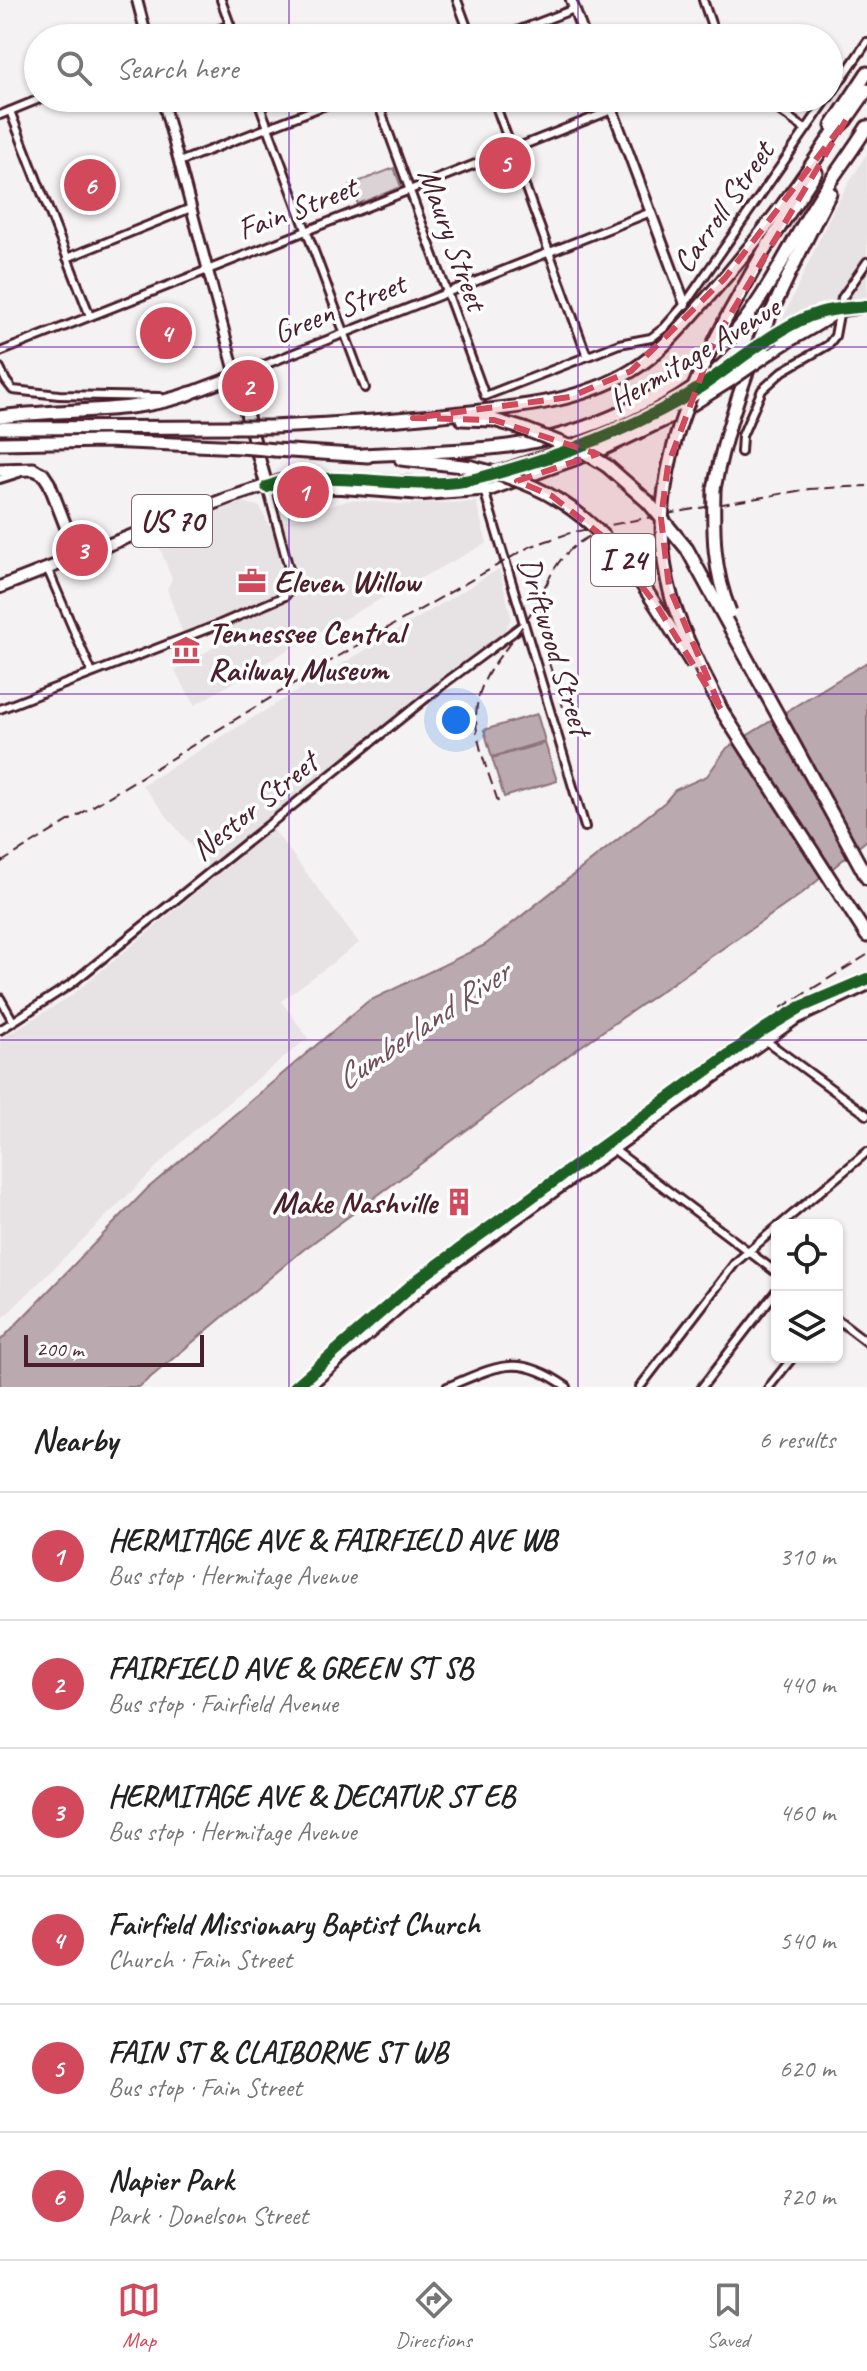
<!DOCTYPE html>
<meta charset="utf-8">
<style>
body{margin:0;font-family:Caveat,sans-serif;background:#f6f6f6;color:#222}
.controls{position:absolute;right:24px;bottom:24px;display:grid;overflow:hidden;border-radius:12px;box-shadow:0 2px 6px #0004}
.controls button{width:72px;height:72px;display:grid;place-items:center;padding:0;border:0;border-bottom:2px solid #e0e0e0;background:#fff;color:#222;font:40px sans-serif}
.scale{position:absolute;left:24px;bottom:20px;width:180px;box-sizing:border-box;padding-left:8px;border:4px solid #4a1f2b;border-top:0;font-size:22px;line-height:28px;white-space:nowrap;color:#4a1f2b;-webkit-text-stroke:6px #fff;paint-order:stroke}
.you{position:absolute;left:456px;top:720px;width:28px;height:28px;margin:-20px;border:6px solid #fff;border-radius:50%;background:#1a73e8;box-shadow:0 0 0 12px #1a73e833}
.badge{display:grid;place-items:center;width:52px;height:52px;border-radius:50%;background:#d1495b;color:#fff;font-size:26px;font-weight:700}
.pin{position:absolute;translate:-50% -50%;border:4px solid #fff;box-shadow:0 2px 8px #0006}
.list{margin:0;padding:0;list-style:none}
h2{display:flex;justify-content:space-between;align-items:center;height:104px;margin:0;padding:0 32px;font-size:34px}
h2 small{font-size:26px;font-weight:400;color:#767676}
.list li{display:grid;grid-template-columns:52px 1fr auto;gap:24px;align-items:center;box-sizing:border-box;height:128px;padding:0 32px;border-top:2px solid #e0e0e0}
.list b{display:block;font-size:30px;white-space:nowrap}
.list p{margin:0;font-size:26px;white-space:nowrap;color:#767676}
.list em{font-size:26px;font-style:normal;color:#767676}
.icon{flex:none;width:44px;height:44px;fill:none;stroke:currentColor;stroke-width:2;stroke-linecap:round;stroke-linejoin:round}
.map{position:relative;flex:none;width:867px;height:1387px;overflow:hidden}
.search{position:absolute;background:#fff;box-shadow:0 2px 6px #0004;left:24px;right:24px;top:24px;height:88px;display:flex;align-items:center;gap:20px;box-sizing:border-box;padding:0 28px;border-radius:44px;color:#767676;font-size:30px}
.sheet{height:872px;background:#fff}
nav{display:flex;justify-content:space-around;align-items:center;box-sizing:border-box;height:112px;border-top:2px solid #e0e0e0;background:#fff;font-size:22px;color:#767676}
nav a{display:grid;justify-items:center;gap:4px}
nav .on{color:#d1495b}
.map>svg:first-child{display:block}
.built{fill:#e7e2e3}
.green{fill:#dbd2d5;stroke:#927880;stroke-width:2}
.water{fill:#baa9ae;stroke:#8d727a;stroke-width:2}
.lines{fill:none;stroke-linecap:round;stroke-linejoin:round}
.minor-casing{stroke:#4a1f2b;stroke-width:12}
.tertiary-casing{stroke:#4a1f2b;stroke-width:14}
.primary-casing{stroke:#4a1f2b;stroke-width:16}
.motorway-casing{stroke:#4a1f2b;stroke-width:17}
.minor{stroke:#fff;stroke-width:6}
.tertiary{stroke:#fff;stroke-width:8}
.primary{stroke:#fff;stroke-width:10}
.motorway{stroke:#fff;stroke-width:11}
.rail{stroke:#4a1f2b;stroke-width:2;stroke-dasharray:12 6;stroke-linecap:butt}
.primary-bridge-casing{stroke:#4a1f2b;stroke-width:16;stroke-linecap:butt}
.motorway-bridge-casing{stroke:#4a1f2b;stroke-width:17;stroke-linecap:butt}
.primary-bridge{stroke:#fff;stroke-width:10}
.motorway-bridge{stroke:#fff;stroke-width:11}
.cycleway-casing{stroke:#fff;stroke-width:17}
.cycleway{stroke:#1b5e20;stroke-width:12}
.marked{fill:#d1495b;fill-opacity:0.2;stroke:#d1495b;stroke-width:6;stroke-dasharray:16 10;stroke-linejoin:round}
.grid{fill:none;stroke:#7b2cbf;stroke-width:2;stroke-opacity:0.55}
.labels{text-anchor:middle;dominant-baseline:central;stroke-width:7;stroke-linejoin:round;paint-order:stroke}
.shield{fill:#fff;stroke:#80626b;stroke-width:2}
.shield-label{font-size:30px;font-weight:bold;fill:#4a1f2b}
.street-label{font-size:32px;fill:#4a1f2b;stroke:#fff}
.poi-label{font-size:32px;font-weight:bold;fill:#4a1f2b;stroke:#fff;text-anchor:start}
.water-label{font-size:34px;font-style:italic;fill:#714f59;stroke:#fff}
</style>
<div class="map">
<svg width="867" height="1387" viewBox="0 0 867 1387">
<rect width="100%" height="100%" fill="#f4f2f2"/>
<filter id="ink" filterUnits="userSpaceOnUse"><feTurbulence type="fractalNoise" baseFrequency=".0125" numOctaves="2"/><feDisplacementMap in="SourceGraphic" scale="16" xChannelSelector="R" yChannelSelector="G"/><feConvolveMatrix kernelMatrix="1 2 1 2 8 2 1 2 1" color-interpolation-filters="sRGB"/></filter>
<g filter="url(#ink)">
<!-- built -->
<g class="built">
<path d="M 867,153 L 867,297 L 824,302 L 782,320 L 834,208 Z"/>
<path d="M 350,500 L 399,504 L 476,502 L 487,543 L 311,636 L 195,705 L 175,671 L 222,642 L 214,623 L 183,634 L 167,589 L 172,579 L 155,535 L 243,502 L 260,507 L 269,526 Z"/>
<path d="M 499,569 L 511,617 L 505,632 L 208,867 L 142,785 Z"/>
<path d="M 273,829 L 359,943 L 281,1001 L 308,1038 L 194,1130 L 0,1321 L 0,1039 L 71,996 Z"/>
</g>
<!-- green -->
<path class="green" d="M 394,168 L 401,187 L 358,204 L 350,185 Z"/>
<!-- water -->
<g class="water">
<path d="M 867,662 L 867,840 L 800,895 L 577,1049 L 303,1250 L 139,1387 L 0,1387 L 0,1341 L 147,1189 L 367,1002 L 485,945 L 665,802 L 675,790 L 707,776 L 727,748 Z"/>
<path d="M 537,714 L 545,741 L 492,757 L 484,730 Z"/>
<path d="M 545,743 L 557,781 L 504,797 L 492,758 Z"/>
</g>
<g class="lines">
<defs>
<g id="minor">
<path d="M 221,0 L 235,38"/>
<path d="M 457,0 L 471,38"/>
<path d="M 703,0 L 716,38"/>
<path d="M 195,38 L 230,25"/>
<path d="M 499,38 L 574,9"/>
<path d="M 829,97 L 867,42"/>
<path d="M 257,98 L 365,388"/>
<path d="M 376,98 L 485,396 L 619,344 L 651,338 L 664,328 L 685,304 L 828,98"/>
<path d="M 493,98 L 587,356"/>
<path d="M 762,98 L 805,129"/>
<path d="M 10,111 L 90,316"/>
<path d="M 0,115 L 42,98"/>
<path d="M 179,162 L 344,98"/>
<path d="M 67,258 L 191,208"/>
<path d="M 0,352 L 612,110"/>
<path d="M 0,368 L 6,381 L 13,390 L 59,395 L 160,397"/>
<path d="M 236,376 L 651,212"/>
<path d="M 741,452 L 742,436 L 762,390 L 783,371 L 828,345 L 835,336 L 842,298 L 867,262"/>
<path d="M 0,479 L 19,473"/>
<path d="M 484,490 L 585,827"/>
<path d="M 48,570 L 92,673"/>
<path d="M 0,709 L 220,624 L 285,596 L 290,590 L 292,580 L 267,487"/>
<path d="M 0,998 L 13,1021"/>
<path d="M 0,1030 L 71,984 L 446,682 L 523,625"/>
<path d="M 765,1040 L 867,1115"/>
<path d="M 613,1149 L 777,1273"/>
<path d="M 780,1225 L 867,1152"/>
<path d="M 837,1319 L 867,1342"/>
<path d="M 447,1387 C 498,1366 518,1352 567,1387"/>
<path d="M 640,1387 L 735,1263 L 777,1227"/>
<path d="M 702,1387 L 777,1290"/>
<path d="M 769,1387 L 793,1357"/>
</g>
<g id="tertiary">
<path d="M 137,0 L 147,38"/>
<path d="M 571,0 L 585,38"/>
<path d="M 162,98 L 236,376"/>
<path d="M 608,98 L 685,304"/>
<path d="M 309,1387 L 428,1283 L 554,1192 L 795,1020 L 867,986"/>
</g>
<g id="primary">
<path d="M 774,337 C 807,314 829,312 867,306"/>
<path d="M 769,354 C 791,338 816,328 838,311"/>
<path d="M 191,393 L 236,376 L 267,487"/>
<path d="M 33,469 L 43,474 L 49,483 L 78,558"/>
<path d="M 269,487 L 342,488 L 423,494 L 492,489 L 604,449 L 676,415 L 730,381"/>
<path d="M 0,587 L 228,498 L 280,481 L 311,478 L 436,484 L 480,478 L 607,436 L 682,399 L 736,363"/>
</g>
<g id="motorway">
<path d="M 832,126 L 867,73"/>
<path d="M 727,317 L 764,251 L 816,172"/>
<path d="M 0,417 C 61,408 133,415 191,393"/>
<path d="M 462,419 L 494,420 L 524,429"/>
<path d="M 272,427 C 336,424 398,420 461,413 C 519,407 580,402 631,371 C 659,354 681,328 702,304 C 751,249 795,191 835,130 L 846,120 L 867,90"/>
<path d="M 0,428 L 234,427"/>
<path d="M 0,443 L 106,441 L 241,447"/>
<path d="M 275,450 L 368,456"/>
<path d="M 363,455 C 411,452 460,452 508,446 C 583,436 676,396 728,340 C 765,301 788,248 816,203 C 832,177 851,153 867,127"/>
<path d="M 401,459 L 472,467"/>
<path d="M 607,466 L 648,502"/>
<path d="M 0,470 L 33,469"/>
<path d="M 714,489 C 734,383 781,287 830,193"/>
<path d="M 758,679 L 867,878"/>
<path d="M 722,711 L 867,936"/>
</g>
</defs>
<!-- minor casing -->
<use href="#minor" class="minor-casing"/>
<!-- tertiary casing -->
<use href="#tertiary" class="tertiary-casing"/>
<!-- primary casing -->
<use href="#primary" class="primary-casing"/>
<!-- motorway casing -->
<use href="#motorway" class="motorway-casing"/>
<!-- minor -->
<use href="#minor" class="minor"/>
<!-- tertiary -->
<use href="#tertiary" class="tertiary"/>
<!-- primary -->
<use href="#primary" class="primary"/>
<!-- motorway -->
<use href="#motorway" class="motorway"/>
<!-- rail -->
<g class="rail">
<path d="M 563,707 C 549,658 524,613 557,565 C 566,552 579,541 594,534"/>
<path d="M 498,802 C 490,776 476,746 476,718 C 477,672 505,655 526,621 C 535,606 542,591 550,577"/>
<path d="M 0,863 L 339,656 L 529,547 L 573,532 L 694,509 L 809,489 L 867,486"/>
<path d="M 781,1008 L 867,955"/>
</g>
<defs>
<g id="primary-bridge">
<path d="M 736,363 L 774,337"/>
<path d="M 730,381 L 769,354"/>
</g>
<g id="motorway-bridge">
<path d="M 234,427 L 272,427"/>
<path d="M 524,429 L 584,452 L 607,466"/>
<path d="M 241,447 L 275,450"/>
<path d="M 472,467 C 500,474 528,482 553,497 C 618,533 655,604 693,665"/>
<path d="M 714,489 C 713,532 713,571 730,612"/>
<path d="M 648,502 L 687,549 L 758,679"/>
<path d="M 722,711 C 705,675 684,638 672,599 C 643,501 682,403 727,317"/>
</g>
</defs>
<!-- primary-bridge casing -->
<use href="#primary-bridge" class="primary-bridge-casing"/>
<!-- motorway-bridge casing -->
<use href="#motorway-bridge" class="motorway-bridge-casing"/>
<!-- primary-bridge -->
<use href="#primary-bridge" class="primary-bridge"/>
<!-- motorway-bridge -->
<use href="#motorway-bridge" class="motorway-bridge"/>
<defs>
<g id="cycleway">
<path d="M 267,487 C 289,477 314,478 338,479 C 385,480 437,490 483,477 C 551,459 619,434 680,400 C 722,376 776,325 819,313 C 834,308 852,308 867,306"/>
<path d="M 295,1387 L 420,1278 L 763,1030 L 801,1007 L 867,979"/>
</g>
</defs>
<!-- cycleway casing -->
<use href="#cycleway" class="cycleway-casing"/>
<!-- cycleway -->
<use href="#cycleway" class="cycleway"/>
</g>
</g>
<!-- marked area -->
<path class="marked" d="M 846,120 L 714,342 L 668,465 L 661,518 L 669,587 L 722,711 L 657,606 L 605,538 L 552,496 L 517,481 L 597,454 L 494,420 L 413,418 L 570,397 L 631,371 L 725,278 Z"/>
<!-- grid -->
<path class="grid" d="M 289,0 L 289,38M 578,0 L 578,38M 289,98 L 289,1387M 578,98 L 578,1387M 0,347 L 867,347M 0,694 L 867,694M 0,1040 L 867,1040"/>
<!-- icons -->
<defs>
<symbol id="office-bare" viewBox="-9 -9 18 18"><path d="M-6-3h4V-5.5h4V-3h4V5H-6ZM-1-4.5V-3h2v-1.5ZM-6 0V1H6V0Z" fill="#d1495b" stroke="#fff" stroke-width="2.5" paint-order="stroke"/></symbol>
<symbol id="museum-bare" viewBox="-9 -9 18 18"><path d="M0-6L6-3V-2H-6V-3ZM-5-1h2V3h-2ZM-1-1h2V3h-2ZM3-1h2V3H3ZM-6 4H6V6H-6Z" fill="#d1495b" stroke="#fff" stroke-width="2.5" paint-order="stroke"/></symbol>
<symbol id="building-bare" viewBox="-9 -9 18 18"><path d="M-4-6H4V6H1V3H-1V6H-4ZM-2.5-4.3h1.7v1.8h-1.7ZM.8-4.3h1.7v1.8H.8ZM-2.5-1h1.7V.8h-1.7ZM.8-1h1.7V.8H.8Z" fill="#d1495b" stroke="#fff" stroke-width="2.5" paint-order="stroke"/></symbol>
</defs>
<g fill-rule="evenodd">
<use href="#office-bare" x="232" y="561" width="40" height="40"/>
<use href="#museum-bare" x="166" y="630" width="40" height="40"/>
<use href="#building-bare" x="439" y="1182" width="40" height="40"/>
</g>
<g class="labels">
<!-- shield labels -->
<g class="shield">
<rect x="132" y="495" width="80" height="52" rx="6"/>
<rect x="591" y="534" width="64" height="52" rx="6"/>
</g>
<g class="shield-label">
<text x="172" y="521">US 70</text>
<text x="623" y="560">I 24</text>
</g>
<!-- street labels -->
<g class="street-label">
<text transform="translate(723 207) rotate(-55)">Carroll Street</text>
<text transform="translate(297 208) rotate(-21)">Fain Street</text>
<text transform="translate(453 239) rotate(70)">Maury Street</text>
<text transform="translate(339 308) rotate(-22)">Green Street</text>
<text transform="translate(694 354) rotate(-31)">Hermitage Avenue</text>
<text transform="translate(555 646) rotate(73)">Driftwood Street</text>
<text transform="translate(254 806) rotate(-39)">Nestor Street</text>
</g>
<!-- poi labels -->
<g class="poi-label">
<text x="274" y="581">Eleven Willow</text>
<text x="208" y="632">Tennessee Central<tspan x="208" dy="37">Railway Museum</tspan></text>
<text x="437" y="1202" text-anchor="end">Make Nashville</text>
</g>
<!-- water labels -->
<g class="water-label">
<text transform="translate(422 1025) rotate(-34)">Cumberland River</text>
</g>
</g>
</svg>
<div class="controls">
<button><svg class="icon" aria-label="locate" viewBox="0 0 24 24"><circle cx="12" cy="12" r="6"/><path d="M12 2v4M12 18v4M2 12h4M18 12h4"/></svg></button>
<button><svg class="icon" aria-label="layers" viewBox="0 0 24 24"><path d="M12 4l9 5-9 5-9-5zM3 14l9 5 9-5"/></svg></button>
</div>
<div class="scale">200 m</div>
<div class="you"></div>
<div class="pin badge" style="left:303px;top:492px">1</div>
<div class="pin badge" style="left:248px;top:386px">2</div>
<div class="pin badge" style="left:82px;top:550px">3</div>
<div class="pin badge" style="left:166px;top:333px">4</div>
<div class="pin badge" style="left:505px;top:163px">5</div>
<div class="pin badge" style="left:90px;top:185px">6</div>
<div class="search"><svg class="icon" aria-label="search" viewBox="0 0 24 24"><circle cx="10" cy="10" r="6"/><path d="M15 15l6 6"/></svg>Search here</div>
</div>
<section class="sheet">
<h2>Nearby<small>6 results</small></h2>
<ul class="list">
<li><span class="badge">1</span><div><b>HERMITAGE AVE &amp; FAIRFIELD AVE WB</b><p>Bus stop · Hermitage Avenue</p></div><em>310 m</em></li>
<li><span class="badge">2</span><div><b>FAIRFIELD AVE &amp; GREEN ST SB</b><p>Bus stop · Fairfield Avenue</p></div><em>440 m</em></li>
<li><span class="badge">3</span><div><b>HERMITAGE AVE &amp; DECATUR ST EB</b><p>Bus stop · Hermitage Avenue</p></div><em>460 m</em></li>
<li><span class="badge">4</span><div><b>Fairfield Missionary Baptist Church</b><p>Church · Fain Street</p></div><em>540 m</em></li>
<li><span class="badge">5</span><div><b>FAIN ST &amp; CLAIBORNE ST WB</b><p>Bus stop · Fain Street</p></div><em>620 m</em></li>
<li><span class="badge">6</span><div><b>Napier Park</b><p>Park · Donelson Street</p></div><em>720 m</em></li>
</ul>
</section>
<nav>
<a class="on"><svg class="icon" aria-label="map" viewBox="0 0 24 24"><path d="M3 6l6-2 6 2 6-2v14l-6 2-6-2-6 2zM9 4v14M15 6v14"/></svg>Map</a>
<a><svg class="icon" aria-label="directions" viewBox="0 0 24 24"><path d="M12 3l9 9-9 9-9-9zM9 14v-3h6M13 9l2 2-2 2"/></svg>Directions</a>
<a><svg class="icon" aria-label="saved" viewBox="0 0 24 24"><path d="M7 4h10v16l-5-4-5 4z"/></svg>Saved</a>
</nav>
